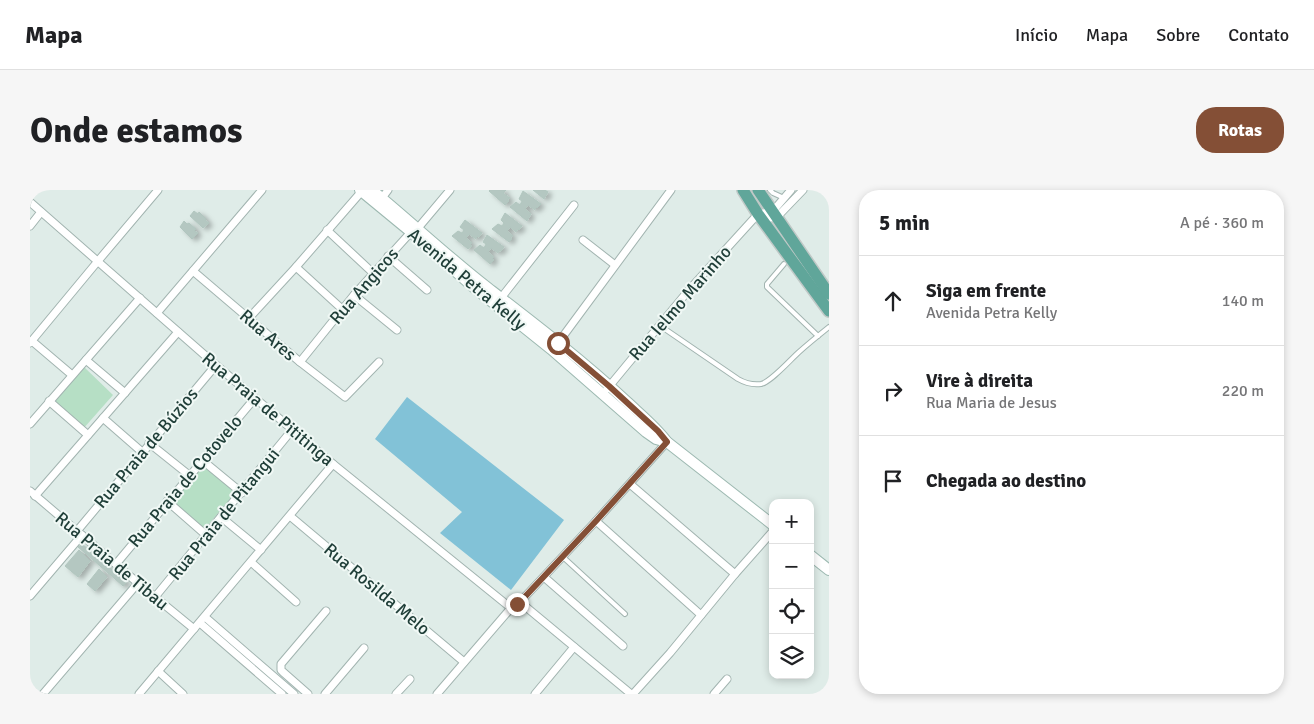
<!DOCTYPE html>
<html lang="pt">
<meta charset="utf-8">
<style>
body{margin:0;font-family:Signika,sans-serif;background:#f6f6f6;color:#202124}
.controls{position:absolute;right:15px;bottom:15px;display:grid;overflow:hidden;border-radius:10px;box-shadow:0 2px 8px #0003}
.controls button{width:45px;height:45px;display:grid;place-items:center;padding:0;border:0;border-bottom:1px solid #e0e0e0;background:#fff;color:#202124;font:25px sans-serif}
.stop{position:absolute;width:15px;height:15px;margin:-11px;border:4px solid #844f36;border-radius:50%;background:#fff}
.stop.end{background:#844f36;border-color:#fff;box-shadow:0 1px 5px #0008}
.list{margin:0;padding:0;list-style:none}
h2{display:flex;justify-content:space-between;align-items:center;height:65px;margin:0;padding:0 20px;font-size:21px}
h2 small{font-size:16px;font-weight:400;color:#757577}
.list li{display:grid;grid-template-columns:32px 1fr auto;gap:15px;align-items:center;box-sizing:border-box;height:90px;padding:0 20px;border-top:1px solid #e0e0e0}
.list b{display:block;font-size:19px;white-space:nowrap}
.list p{margin:0;font-size:16px;white-space:nowrap;color:#757577}
.list em{font-size:16px;font-style:normal;color:#757577}
.icon{flex:none;width:28px;height:28px;fill:none;stroke:currentColor;stroke-width:2;stroke-linecap:round;stroke-linejoin:round}
.map{position:relative;flex:none;width:799px;height:504px;overflow:hidden;border-radius:20px}
header{display:flex;align-items:center;gap:30px;box-sizing:border-box;height:70px;padding:0 25px;background:#fff;border-bottom:1px solid #e0e0e0}
header strong{font-size:24px}
nav{display:flex;gap:28px;margin-inline-start:auto;font-size:18px}
.intro{display:flex;align-items:center;justify-content:space-between;box-sizing:border-box;height:120px;padding:0 30px}
h1{margin:0;font-size:35px}
.button{padding:12px 22px;border-radius:20px;background:#844f36;color:#fff;font-size:18px;font-weight:700}
main{display:flex;gap:30px;padding:0 30px}
aside{flex:1;background:#fff;border-radius:20px;box-shadow:0 2px 8px #0003}
.map>svg:first-child{display:block}
.green{fill:#b6dfc5}
.water{fill:#82c2d7}
.building{fill:#b4c7c1;stroke:#b1c6bf;filter:url(#shadow)}
.lines{fill:none;stroke-linecap:round;stroke-linejoin:round}
.lane-casing{stroke:#a2b4b0;stroke-width:6}
.street-casing{stroke:#a2b4b0;stroke-width:9}
.secondary-casing{stroke:#9db9b1;stroke-width:12}
.primary-casing{stroke:#c0c9c7;stroke-width:14}
.lane{stroke:#fff;stroke-width:4}
.street{stroke:#fff;stroke-width:7}
.secondary{stroke:#fff;stroke-width:10}
.primary{stroke:#60a69a;stroke-width:11}
.route{stroke:#844f36;stroke-width:6}
.labels{text-anchor:middle;dominant-baseline:central;stroke-width:4;stroke-linejoin:round;paint-order:stroke}
.street-label{font-size:18px;fill:#1f3e38;stroke:#f0f8f5}
</style>
<header>
<strong>Mapa</strong>
<nav><a>Início</a><a>Mapa</a><a>Sobre</a><a>Contato</a></nav>
</header>
<div class="intro"><h1>Onde estamos</h1><a class="button">Rotas</a></div>
<main>
<div class="map">
<svg width="799" height="504" viewBox="0 0 799 504">
<defs>
<filter id="shadow"><feDropShadow dx="4" dy="2.5" stdDeviation="2.5" flood-color="#0004"/></filter>
</defs>
<rect width="100%" height="100%" fill="#dfece8"/>
<!-- green -->
<g class="green">
<path d="M 54,177 L 83,205 L 53,239 L 24,212 Z"/>
<path d="M 174,277 L 177,278 L 203,300 L 204,303 L 203,306 L 177,336 L 175,338 L 172,337 L 145,315 L 144,312 L 145,309 C 154,299 163,285 174,277 Z"/>
</g>
<!-- water -->
<path class="water" d="M 377,207 L 534,330 L 481,400 L 410,343 L 432,322 L 345,249 Z"/>
<!-- building -->
<g class="building">
<path d="M 460,0 L 476,0 L 473,3 L 480,8 L 477,10 L 479,11 L 475,15 L 459,1 Z"/>
<path d="M 503,0 L 515,0 L 518,2 L 514,9 Z"/>
<path d="M 493,1 L 511,14 L 507,18 L 506,17 L 505,20 L 498,15 L 495,19 L 501,24 L 497,31 L 480,17 L 486,12 L 490,15 L 492,11 L 489,9 Z"/>
<path d="M 164,21 L 168,24 L 169,22 L 176,29 L 175,30 L 179,33 L 173,38 L 160,26 Z"/>
<path d="M 475,23 L 492,36 L 489,40 L 488,39 L 486,42 L 480,37 L 477,41 L 483,46 L 480,48 L 482,49 L 479,52 L 462,39 L 468,34 L 472,36 L 474,33 L 471,30 Z"/>
<path d="M 435,30 L 452,43 L 449,47 L 447,46 L 446,49 L 439,44 L 436,48 L 442,53 L 440,55 L 442,56 L 438,59 L 422,46 L 428,41 L 432,43 L 434,40 L 430,37 Z"/>
<path d="M 154,31 L 157,34 L 159,33 L 166,39 L 164,41 L 168,43 L 162,49 L 150,37 Z"/>
<path d="M 457,45 L 474,57 L 471,61 L 469,61 L 468,63 L 461,58 L 458,62 L 464,67 L 462,69 L 464,70 L 460,74 L 444,60 L 450,55 L 454,58 L 456,54 L 453,52 Z"/>
<path d="M 52,354 L 97,392 L 93,396 L 48,357 Z"/>
<path d="M 49,360 L 60,371 L 48,387 L 35,376 Z"/>
<path d="M 69,379 L 77,387 L 65,401 L 57,394 Z"/>
</g>
<g class="lines">
<defs>
<g id="lane">
<path d="M 740,0 L 743,3 L 754,8"/>
<path d="M 754,74 L 737,94 L 737,97 L 788,146"/>
<path d="M 629,135 L 708,189 C 715,193 723,195 731,194 C 741,192 761,169 769,162 C 779,153 789,145 799,137"/>
<path d="M 533,367 L 595,424"/>
</g>
<g id="street">
<path d="M 352,8 L 358,0"/>
<path d="M 0,12 L 186,175 L 303,274 L 481,418"/>
<path d="M 733,29 L 747,27 L 773,0"/>
<path d="M 0,36 L 11,22"/>
<path d="M 297,40 L 343,83"/>
<path d="M 553,50 L 585,75"/>
<path d="M 358,66 L 397,100"/>
<path d="M 266,77 L 312,119"/>
<path d="M 163,81 L 270,172 L 315,207 L 349,172"/>
<path d="M 324,105 L 367,140"/>
<path d="M 471,108 L 544,15"/>
<path d="M 127,123 L 232,0"/>
<path d="M 219,128 L 266,77 L 332,1"/>
<path d="M 2,151 L 42,185"/>
<path d="M 0,153 L 68,71 L 128,0"/>
<path d="M 528,153 L 641,0"/>
<path d="M 56,170 L 95,203"/>
<path d="M 270,172 L 324,105 L 381,42 L 388,38 L 420,0"/>
<path d="M 577,199 L 658,101 L 728,24 L 743,21 L 761,0"/>
<path d="M 19,211 L 58,245"/>
<path d="M 73,228 L 112,262"/>
<path d="M 0,234 L 110,108"/>
<path d="M 119,253 L 159,285"/>
<path d="M 172,270 L 212,303"/>
<path d="M 600,294 L 705,384"/>
<path d="M 0,301 L 108,393 L 164,439"/>
<path d="M 5,306 L 148,142"/>
<path d="M 137,311 L 176,345"/>
<path d="M 260,326 L 434,472"/>
<path d="M 191,327 L 231,360"/>
<path d="M 566,331 L 671,425"/>
<path d="M 47,341 L 186,175"/>
<path d="M 221,372 L 266,412"/>
<path d="M 86,374 L 225,208"/>
<path d="M 514,387 L 593,456"/>
<path d="M 0,406 L 52,345"/>
<path d="M 125,407 L 262,240"/>
<path d="M 490,412 L 601,504"/>
<path d="M 175,427 L 264,504"/>
<path d="M 170,433 L 252,504"/>
<path d="M 128,481 L 153,504"/>
<path d="M 13,504 L 108,393"/>
<path d="M 109,504 L 303,274"/>
<path d="M 278,504 L 253,482 L 251,480 L 251,474 L 296,421"/>
<path d="M 295,504 L 334,458"/>
<path d="M 366,504 L 380,489"/>
<path d="M 407,504 L 481,418 L 490,412 L 566,331 L 637,252"/>
<path d="M 505,504 L 544,457"/>
<path d="M 603,504 L 640,463 L 705,384 L 743,341"/>
<path d="M 684,504 L 697,489"/>
</g>
<g id="secondary">
<path d="M 330,0 L 381,42 L 441,95 L 521,159 L 616,242 L 626,249 L 637,252"/>
<path d="M 342,0 C 381,32 418,67 458,98 C 506,135 553,171 597,212 C 611,225 626,237 637,252 L 743,335"/>
<path d="M 780,365 L 799,380"/>
</g>
<g id="primary">
<path d="M 713,0 L 728,24 L 799,121"/>
<path d="M 728,0 L 799,104"/>
</g>
</defs>
<!-- lane casing -->
<use href="#lane" class="lane-casing"/>
<!-- street casing -->
<use href="#street" class="street-casing"/>
<!-- secondary casing -->
<use href="#secondary" class="secondary-casing"/>
<!-- primary casing -->
<use href="#primary" class="primary-casing"/>
<!-- lane -->
<use href="#lane" class="lane"/>
<!-- street -->
<use href="#street" class="street"/>
<!-- secondary -->
<use href="#secondary" class="secondary"/>
<!-- primary -->
<use href="#primary" class="primary"/>
</g>
<g class="lines">
<!-- route -->
<path class="route" d="M 487,414 L 490,412 L 566,331 L 637,252 L 628,241 L 579,196 L 528,153"/>
</g>
<g class="labels">
<!-- street labels -->
<g class="street-label">
<text transform="translate(437 89) rotate(40)">Avenida Petra Kelly</text>
<text transform="translate(334 96) rotate(-49)">Rua Angicos</text>
<text transform="translate(650 113) rotate(-49)">Rua Ielmo Marinho</text>
<text transform="translate(238 145) rotate(41)">Rua Ares</text>
<text transform="translate(238 219) rotate(40)">Rua Praia de Pititinga</text>
<text transform="translate(116 258) rotate(-50)">Rua Praia de Búzios</text>
<text transform="translate(155 291) rotate(-50)">Rua Praia de Cotovelo</text>
<text transform="translate(194 324) rotate(-51)">Rua Praia de Pitangui</text>
<text transform="translate(82 371) rotate(40)">Rua Praia de Tibau</text>
<text transform="translate(347 399) rotate(40)">Rua Rosilda Melo</text>
</g>
</g>
</svg>
<div class="controls">
<button>+</button>
<button>−</button>
<button><svg class="icon" aria-label="locate" viewBox="0 0 24 24"><circle cx="12" cy="12" r="6"/><path d="M12 2v4M12 18v4M2 12h4M18 12h4"/></svg></button>
<button><svg class="icon" aria-label="layers" viewBox="0 0 24 24"><path d="M12 4l9 5-9 5-9-5zM3 14l9 5 9-5"/></svg></button>
</div>
<div class="stop" style="left:528px;top:153px"></div>
<div class="stop end" style="left:487px;top:414px"></div>
</div>
<aside>
<h2>5 min<small>A pé · 360 m</small></h2>
<ul class="list">
<li><svg class="icon" aria-label="ahead" viewBox="0 0 24 24"><path d="M12 20V5M6 11l6-6 6 6"/></svg><div><b>Siga em frente</b><p>Avenida Petra Kelly</p></div><em>140 m</em></li>
<li><svg class="icon" aria-label="right" viewBox="0 0 24 24"><path d="M7 20v-9h11M14 6l5 5-5 5"/></svg><div><b>Vire à direita</b><p>Rua Maria de Jesus</p></div><em>220 m</em></li>
<li><svg class="icon" aria-label="arrive" viewBox="0 0 24 24"><path d="M6 21V4h12l-3 4 3 4H6"/></svg><div><b>Chegada ao destino</b></div></li>
</ul>
</aside>
</main>
